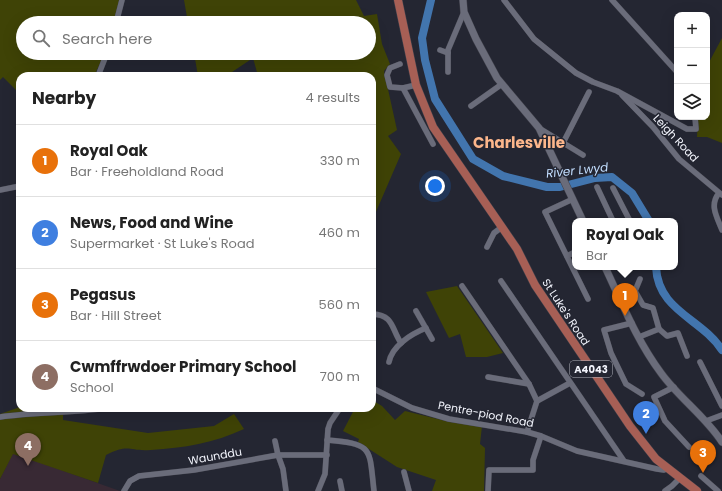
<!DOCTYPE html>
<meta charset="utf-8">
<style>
body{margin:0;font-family:Poppins,sans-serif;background:#f2f2f2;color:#222}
.controls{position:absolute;right:12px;top:12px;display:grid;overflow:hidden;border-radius:8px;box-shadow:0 4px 16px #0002}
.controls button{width:36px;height:36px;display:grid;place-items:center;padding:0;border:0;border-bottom:1px solid #e0e0e0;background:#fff;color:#222;font:20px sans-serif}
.you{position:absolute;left:435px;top:186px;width:14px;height:14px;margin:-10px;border:3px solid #fff;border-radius:50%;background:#1a73e8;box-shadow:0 0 0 6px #1a73e833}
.badge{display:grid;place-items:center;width:26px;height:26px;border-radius:50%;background:#85583b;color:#fff;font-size:13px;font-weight:700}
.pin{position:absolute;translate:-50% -33px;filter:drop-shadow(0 1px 2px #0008)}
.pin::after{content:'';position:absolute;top:21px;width:14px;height:12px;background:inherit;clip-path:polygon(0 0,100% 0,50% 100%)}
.popup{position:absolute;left:572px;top:218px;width:106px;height:52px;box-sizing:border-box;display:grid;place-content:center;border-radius:8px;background:#fff;filter:drop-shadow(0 1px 3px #0005);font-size:13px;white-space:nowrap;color:#767676}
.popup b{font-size:15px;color:#222}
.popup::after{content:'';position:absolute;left:50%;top:100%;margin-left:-8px;border:8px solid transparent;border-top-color:#fff}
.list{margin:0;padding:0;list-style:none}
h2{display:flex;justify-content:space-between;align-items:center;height:52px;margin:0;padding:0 16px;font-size:17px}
h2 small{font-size:13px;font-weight:400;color:#767676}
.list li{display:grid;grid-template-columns:26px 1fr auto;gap:12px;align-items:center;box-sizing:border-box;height:72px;padding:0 16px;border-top:1px solid #e0e0e0}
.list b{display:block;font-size:15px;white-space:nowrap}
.list p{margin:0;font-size:13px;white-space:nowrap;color:#767676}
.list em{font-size:13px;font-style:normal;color:#767676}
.icon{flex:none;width:22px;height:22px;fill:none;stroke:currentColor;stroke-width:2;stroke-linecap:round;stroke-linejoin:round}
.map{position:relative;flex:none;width:722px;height:491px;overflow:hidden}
.search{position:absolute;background:#fff;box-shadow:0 4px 16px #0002;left:16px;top:16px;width:360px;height:44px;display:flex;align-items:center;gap:10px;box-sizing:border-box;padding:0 14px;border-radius:22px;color:#767676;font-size:15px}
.panel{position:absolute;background:#fff;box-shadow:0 4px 16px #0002;left:16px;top:72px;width:360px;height:340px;border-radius:12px}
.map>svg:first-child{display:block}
.education{fill:#382934}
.green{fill:#3f4306}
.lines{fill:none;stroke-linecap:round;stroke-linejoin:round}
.river{stroke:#4275ae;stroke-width:8}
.minor-casing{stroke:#40414b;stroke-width:6}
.secondary-casing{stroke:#40414b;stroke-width:8}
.primary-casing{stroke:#40414b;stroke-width:9}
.minor{stroke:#6a6c7a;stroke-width:5.5}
.secondary{stroke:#6a6c7a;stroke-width:7}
.primary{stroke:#a75f55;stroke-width:8}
.labels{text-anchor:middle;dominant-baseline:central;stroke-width:3;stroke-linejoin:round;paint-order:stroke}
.shield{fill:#242632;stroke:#b4b6bf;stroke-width:1}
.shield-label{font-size:10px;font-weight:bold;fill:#f2f4fc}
.street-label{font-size:11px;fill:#f2f4fc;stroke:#242632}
.water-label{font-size:12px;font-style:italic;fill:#c3deff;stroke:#242632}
.district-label{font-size:15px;font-weight:bold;fill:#fcb68b;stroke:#242632}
</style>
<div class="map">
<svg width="722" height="491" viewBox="0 0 722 491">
<rect width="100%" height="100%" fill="#242632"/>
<!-- education -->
<path class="education" d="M 13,453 L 120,491 L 0,491 L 0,479 Z"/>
<!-- green -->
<g class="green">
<path d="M 0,0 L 120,0 L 115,23 L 23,23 L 23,53 L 105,53 L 94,76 L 20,76 L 20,94 L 3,77 L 0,80 Z"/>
<path d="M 184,0 L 356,0 L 364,16 L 377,14 L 382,44 L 390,64 L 384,71 L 397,130 L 388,136 L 401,154 L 372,221 L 372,76 L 258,76 L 253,58 L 226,76 L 198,76 L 194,53 L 369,53 L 369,23 L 188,23 Z"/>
<path d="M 722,38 L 722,143 L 707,137 L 697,137 L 698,117 L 707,117 L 707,66 Z"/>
<path d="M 457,286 L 503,353 L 487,357 L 466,357 L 460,334 L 449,338 L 426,292 Z"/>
<path d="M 372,400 L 382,406 L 395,420 L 405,411 L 450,422 L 482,426 L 480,444 L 485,448 L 484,491 L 432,491 L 436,480 L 397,467 L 358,442 L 359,439 L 343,431 L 355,408 L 372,408 Z"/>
<path d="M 20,407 L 103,408 L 63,413 L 63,420 L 148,433 L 214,426 L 234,414 L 244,429 C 214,443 184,448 151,450 C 129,452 130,443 106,455 L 98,483 L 13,454 L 0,479 L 0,414 Z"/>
</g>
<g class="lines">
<!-- river -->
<g class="river">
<path d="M 431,0 L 422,38 L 425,60 L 435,99 L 473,159 L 503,176 L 547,187 L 560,187 L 595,178 L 612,177 L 632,193 L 649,221"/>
<path d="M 656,267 C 658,311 701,318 722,350"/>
</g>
<defs>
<g id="minor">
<path d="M 504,0 L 534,39 L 576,73 L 593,82 L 617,91 L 687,129 L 696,129 L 695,117"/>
<path d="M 612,0 L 677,72"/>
<path d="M 116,23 L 122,0"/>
<path d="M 440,50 L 448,53"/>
<path d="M 400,64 L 390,68 L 387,75 L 390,87 L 403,88"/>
<path d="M 448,72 L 448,50 L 464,12"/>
<path d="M 98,76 L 107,53"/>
<path d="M 416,85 L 403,88 L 433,144"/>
<path d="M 622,95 L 653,127 L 679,159 L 722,195"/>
<path d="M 471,106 L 502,84"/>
<path d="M 539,128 L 583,155"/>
<path d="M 563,143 L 589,92"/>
<path d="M 597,187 L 613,221"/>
<path d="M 613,188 L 630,221"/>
<path d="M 0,190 L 20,186"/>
<path d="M 719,193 C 709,205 717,217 722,230"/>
<path d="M 573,199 L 545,212 L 588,299"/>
<path d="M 487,247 L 494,233 L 502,227"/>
<path d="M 567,256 L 575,252"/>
<path d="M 501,281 L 624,461"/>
<path d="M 462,286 L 529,384 L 537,401"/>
<path d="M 416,311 L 432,339"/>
<path d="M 372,314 C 394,315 391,328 401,343"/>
<path d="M 632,323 L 604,330 L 611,353 L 626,384 L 642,394"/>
<path d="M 659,329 L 667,336 L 678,333 L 687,356"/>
<path d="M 639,337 L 659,329 L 653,308 L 643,305 L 635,291 L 640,279"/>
<path d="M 389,362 C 392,346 411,334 426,328"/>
<path d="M 700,362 L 722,406"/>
<path d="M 488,377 L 529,384"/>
<path d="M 674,387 L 654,397 L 665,421 L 689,447"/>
<path d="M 372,388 L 412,408 L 449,419 L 527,432 L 541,436 L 577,451 L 657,469 L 664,470 L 667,468"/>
<path d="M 537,401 L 570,383"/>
<path d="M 0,417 C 35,412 71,413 107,408"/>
<path d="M 706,421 L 722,415"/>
<path d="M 527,432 L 537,401"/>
<path d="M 327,440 C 374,444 369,448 374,491"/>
<path d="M 275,441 L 278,455 L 327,455"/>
<path d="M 404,472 L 409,491"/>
<path d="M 701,476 L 718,491"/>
<path d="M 340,481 L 342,491"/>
<path d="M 124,491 L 130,481 L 139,476 L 194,470 L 278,455 L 283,469 L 286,491"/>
<path d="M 318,491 L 325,474 L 328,429 L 330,423 L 340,408"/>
<path d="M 488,491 L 489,470 L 533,470 L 533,460 L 541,436"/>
<path d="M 665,491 L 672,486 L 680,478"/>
</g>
<g id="secondary">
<path d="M 463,0 L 464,12 L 476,39 L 497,78 L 539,128 L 583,221"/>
<path d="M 605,267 C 622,303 637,341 661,373 C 679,398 705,416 722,442"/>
</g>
<path id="primary" d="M 398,0 L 416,85 L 433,127 L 517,249 L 535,285 L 630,426 L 656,459 L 697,491"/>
</defs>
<!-- minor casing -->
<use href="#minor" class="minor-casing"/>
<!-- secondary casing -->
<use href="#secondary" class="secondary-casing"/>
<!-- primary casing -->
<use href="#primary" class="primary-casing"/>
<!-- minor -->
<use href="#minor" class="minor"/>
<!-- secondary -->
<use href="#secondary" class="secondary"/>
<!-- primary -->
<use href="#primary" class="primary"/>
</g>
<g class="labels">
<!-- shield labels -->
<rect class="shield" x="570" y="361" width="42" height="16" rx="3"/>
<g class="shield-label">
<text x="591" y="369">A4043</text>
</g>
<!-- street labels -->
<g class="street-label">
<text transform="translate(676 138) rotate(47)">Leigh Road</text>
<text transform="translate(566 312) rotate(57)">St Luke's Road</text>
<text transform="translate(486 414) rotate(11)">Pentre-piod Road</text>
<text transform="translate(215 456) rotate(-10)">Waunddu</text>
</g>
<!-- water labels -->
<g class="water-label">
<text transform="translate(577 170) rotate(-6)">River Lwyd</text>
</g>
<!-- district labels -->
<g class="district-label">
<text x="519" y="142">Charlesville</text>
</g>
</g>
</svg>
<div class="controls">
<button>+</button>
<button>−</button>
<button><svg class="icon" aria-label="layers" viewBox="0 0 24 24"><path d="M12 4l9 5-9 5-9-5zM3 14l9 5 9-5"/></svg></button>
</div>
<div class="you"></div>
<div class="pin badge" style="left:625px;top:316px;background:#e8710a">1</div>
<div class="popup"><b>Royal Oak</b>Bar</div>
<div class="pin badge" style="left:646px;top:434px;background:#3f7fe0">2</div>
<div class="pin badge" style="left:703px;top:473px;background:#e8710a">3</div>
<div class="pin badge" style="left:28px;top:466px;background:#8d6e63">4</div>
<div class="search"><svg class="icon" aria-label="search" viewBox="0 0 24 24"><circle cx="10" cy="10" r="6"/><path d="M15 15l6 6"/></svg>Search here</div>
<section class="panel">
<h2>Nearby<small>4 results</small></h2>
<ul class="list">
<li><span class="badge" style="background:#e8710a">1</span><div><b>Royal Oak</b><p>Bar · Freeholdland Road</p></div><em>330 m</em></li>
<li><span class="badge" style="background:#3f7fe0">2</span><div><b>News, Food and Wine</b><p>Supermarket · St Luke's Road</p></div><em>460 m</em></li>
<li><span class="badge" style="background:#e8710a">3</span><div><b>Pegasus</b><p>Bar · Hill Street</p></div><em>560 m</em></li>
<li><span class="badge" style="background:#8d6e63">4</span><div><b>Cwmffrwdoer Primary School</b><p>School</p></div><em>700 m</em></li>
</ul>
</section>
</div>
